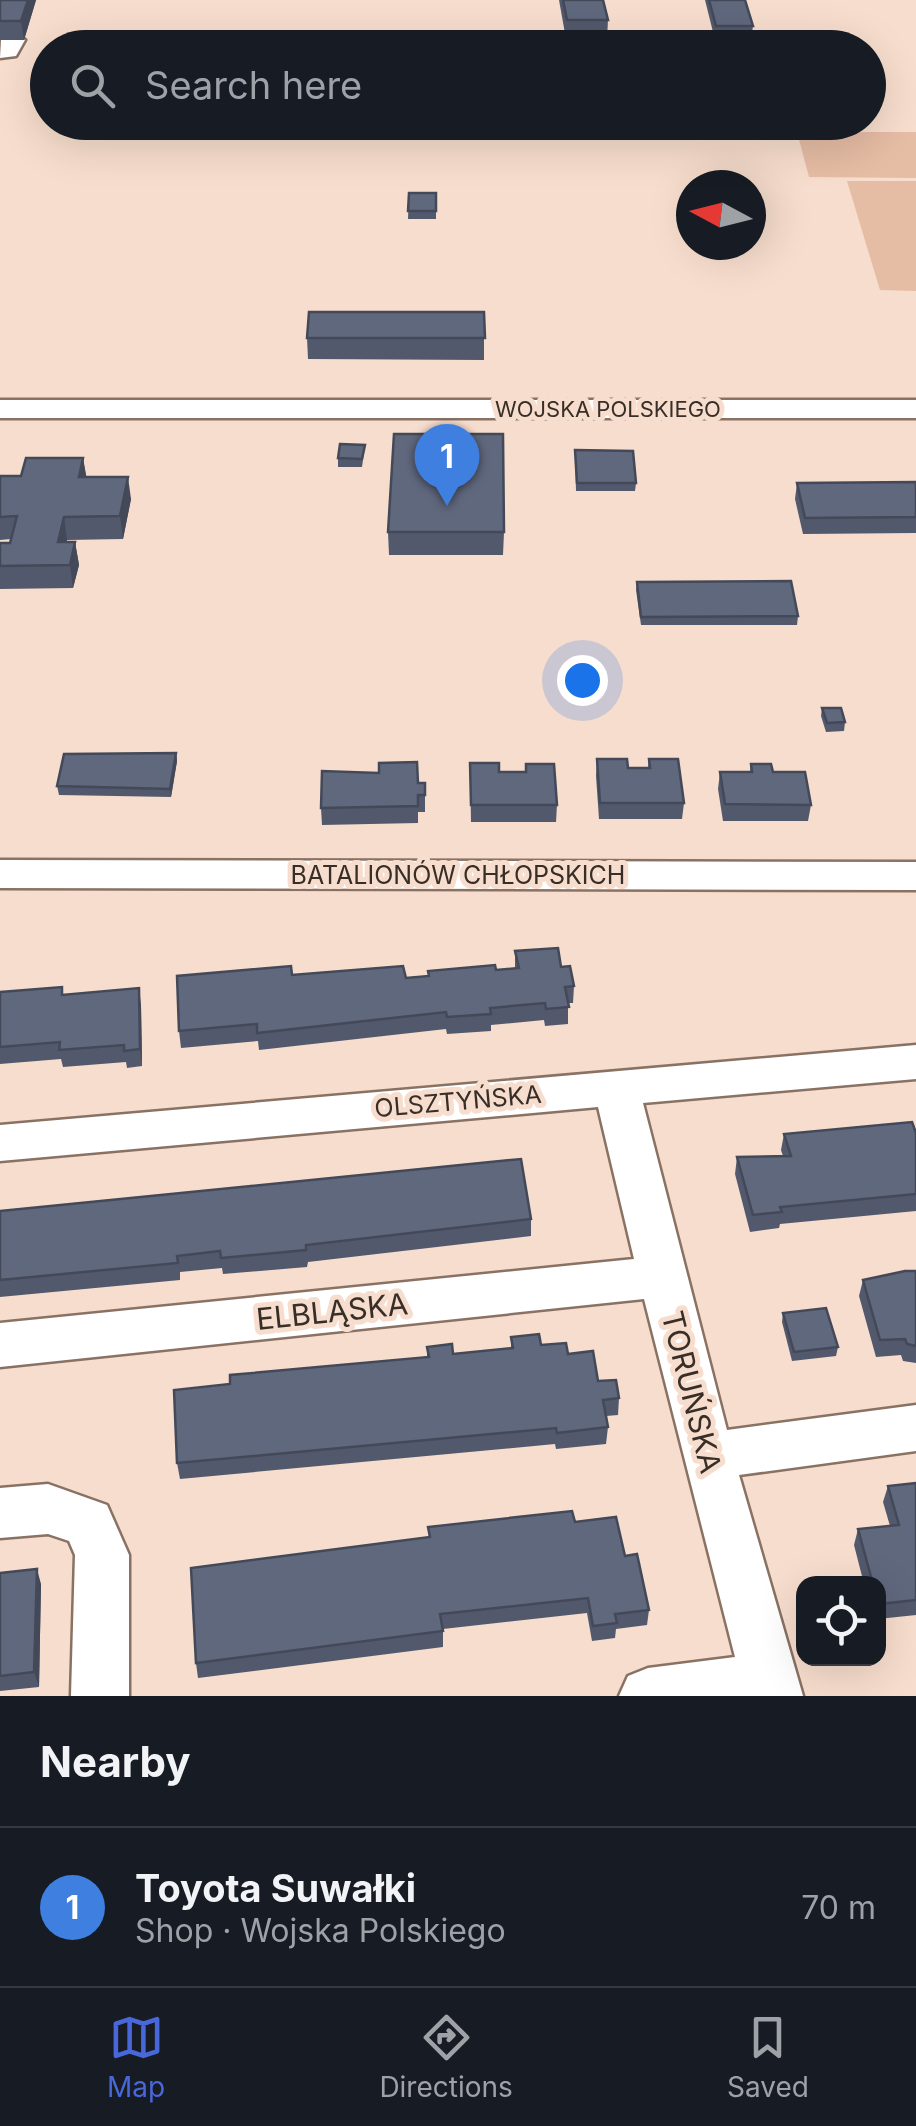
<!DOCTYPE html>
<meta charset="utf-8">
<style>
body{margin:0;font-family:Inter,sans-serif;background:#20242c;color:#f1f3f6}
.controls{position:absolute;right:30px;bottom:30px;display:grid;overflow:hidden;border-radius:20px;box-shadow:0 10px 40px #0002}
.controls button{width:90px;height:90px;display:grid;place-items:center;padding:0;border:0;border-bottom:2px solid #363941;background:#171b24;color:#f1f3f6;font:50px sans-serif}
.compass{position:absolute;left:676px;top:170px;width:90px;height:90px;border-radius:50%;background:#171b24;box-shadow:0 10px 40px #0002;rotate:277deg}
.you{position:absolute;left:582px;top:680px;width:35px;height:35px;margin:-25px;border:8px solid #fff;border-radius:50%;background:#1a73e8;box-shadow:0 0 0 15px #1a73e833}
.badge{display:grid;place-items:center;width:65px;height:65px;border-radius:50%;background:#4867da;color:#fff;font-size:32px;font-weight:700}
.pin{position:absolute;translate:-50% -82px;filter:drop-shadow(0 2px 5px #0008)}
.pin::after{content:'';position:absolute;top:52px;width:35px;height:30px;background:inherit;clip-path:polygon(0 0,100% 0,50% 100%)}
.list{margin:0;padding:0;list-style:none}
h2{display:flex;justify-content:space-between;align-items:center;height:130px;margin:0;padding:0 40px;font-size:42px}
h2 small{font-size:32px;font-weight:400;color:#9ea1a6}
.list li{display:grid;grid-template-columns:65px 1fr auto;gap:30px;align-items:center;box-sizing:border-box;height:160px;padding:0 40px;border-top:2px solid #363941}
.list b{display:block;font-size:38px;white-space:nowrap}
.list p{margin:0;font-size:32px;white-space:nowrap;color:#9ea1a6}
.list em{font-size:32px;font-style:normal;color:#9ea1a6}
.icon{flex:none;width:55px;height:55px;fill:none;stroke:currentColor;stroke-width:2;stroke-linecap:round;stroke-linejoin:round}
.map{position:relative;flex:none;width:916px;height:1696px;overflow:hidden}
.search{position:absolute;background:#171b24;box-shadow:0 10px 40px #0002;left:30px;right:30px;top:30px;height:110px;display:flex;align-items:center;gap:25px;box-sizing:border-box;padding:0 35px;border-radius:55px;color:#9ea1a6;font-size:38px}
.sheet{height:290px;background:#171b24}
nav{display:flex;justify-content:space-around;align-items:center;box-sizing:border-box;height:140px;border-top:2px solid #363941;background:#171b24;font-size:28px;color:#9ea1a6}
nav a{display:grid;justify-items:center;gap:5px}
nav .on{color:#4867da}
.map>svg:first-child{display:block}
.green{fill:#e5bca4}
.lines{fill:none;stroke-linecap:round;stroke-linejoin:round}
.minor-casing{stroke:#897264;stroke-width:5}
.minor{fill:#fff;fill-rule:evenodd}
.wall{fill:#53596c}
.shaded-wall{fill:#434958}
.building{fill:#60687e;stroke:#434958;stroke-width:2.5}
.labels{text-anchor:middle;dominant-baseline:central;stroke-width:10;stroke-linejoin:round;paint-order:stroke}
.far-street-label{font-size:22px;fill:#382e28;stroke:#f7ddcd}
.street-label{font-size:25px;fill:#382e28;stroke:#f7ddcd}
.near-street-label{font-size:30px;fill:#382e28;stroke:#f7ddcd}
</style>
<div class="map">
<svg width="916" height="1696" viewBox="0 0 916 1696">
<rect width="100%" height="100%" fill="#f7ddcd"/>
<!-- green -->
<g class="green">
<path d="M 797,132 L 916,132 L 916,178 L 809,177 Z"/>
<path d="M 847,181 L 916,181 L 916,291 L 880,290 Z"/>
</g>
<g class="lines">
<defs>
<g id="minor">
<path d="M 13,33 L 25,40 L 16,56 L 0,58 L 1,40 Z"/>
<rect x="0" y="400" width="916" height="18"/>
<path d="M 0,860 L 916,862 L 916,890 L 0,888 Z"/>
<path d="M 916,1045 L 916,1079 L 643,1103 L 727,1430 L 916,1405 L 916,1451 L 739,1475 L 803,1696 L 619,1696 L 628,1676 L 648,1668 L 735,1657 L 644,1299 L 0,1367 L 0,1323 L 634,1259 L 598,1107 L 0,1161 L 0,1125 Z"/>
<path d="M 48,1484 L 107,1505 L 129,1555 L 129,1696 L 71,1696 L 75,1555 L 69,1541 L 48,1534 L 0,1538 L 0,1488 Z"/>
</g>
</defs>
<!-- minor casing -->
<use href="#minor" class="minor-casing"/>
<!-- minor -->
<use href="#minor" class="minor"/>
</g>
<!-- wall -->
<g class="wall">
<path d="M 0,0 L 36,0 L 24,40 L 0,40 Z"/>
<path d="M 559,0 L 603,0 L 608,20 L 607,38 L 566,39 Z"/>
<path d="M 705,0 L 745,0 L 753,26 L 751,39 L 715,40 Z"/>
<path d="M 409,193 L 436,193 L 436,219 L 408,219 Z"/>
<path d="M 484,312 L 484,360 L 308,359 L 307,338 Z"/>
<path d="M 365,445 L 362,467 L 338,467 L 338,458 Z"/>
<path d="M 575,450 L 636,483 L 635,491 L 576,491 Z"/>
<path d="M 83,458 L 86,477 L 131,499 L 123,539 L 67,540 L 67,542 L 75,542 L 79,565 L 73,588 L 0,589 L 0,543 L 10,543 L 11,539 L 0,540 L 0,476 L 21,476 Z"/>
<path d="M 916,482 L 916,533 L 803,534 L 795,499 L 797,483 Z"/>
<path d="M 388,532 L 504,532 L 503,555 L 389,555 Z"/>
<path d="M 637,582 L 798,616 L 797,625 L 641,625 L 636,590 Z"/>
<path d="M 822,708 L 845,722 L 844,731 L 826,732 L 821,716 Z"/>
<path d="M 176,753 L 177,761 L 171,797 L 59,795 L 57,786 Z"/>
<path d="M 597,759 L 628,768 L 648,768 L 649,759 L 684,803 L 682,819 L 599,819 L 596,776 Z"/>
<path d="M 470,763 L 499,772 L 557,805 L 556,822 L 471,822 Z"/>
<path d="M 751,764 L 773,772 L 811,805 L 808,821 L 723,821 L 718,789 L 720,772 L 750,772 Z"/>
<path d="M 418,783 L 425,783 L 425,812 L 418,812 L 418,823 L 322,825 L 321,808 Z"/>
<path d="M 515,951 L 561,967 L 574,986 L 573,1003 L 568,1003 L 568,1024 L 545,1026 L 544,1020 L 491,1025 L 491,1031 L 447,1034 L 446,1029 L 259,1050 L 258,1041 L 181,1048 L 179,1031 L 292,975 L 406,978 L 428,976 L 428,971 L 515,969 Z"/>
<path d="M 62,987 L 63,994 L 141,1005 L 142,1066 L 127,1068 L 126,1062 L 63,1067 L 61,1059 L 0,1064 L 0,992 Z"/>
<path d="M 916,1133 L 916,1211 L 780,1224 L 779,1228 L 750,1232 L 735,1174 L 737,1157 L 783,1156 L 781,1150 L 784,1134 Z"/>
<path d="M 0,1211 L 531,1219 L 531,1236 L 308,1262 L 307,1267 L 223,1274 L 222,1268 L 180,1272 L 180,1280 L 0,1297 Z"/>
<path d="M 916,1271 L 916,1363 L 903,1361 L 901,1355 L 876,1357 L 859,1296 L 863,1280 Z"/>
<path d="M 783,1313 L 838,1347 L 836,1356 L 792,1361 L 782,1322 Z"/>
<path d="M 511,1337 L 568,1354 L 619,1398 L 618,1415 L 606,1416 L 608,1427 L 606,1444 L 556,1449 L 555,1444 L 180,1479 L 177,1463 L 230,1384 L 427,1357 L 427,1347 L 453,1354 L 511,1349 Z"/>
<path d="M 916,1483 L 916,1615 L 878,1619 L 878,1584 L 864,1584 L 854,1545 L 858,1529 L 890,1526 L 883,1502 L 888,1486 Z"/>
<path d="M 575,1522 L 625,1556 L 649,1610 L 647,1625 L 616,1629 L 615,1638 L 592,1641 L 587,1613 L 443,1629 L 443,1647 L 198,1678 L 196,1663 L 429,1538 L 428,1527 Z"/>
<path d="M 0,1573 L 41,1584 L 39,1687 L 0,1691 Z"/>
</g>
<!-- shaded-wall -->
<g class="shaded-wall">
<path d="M 28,0 L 36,0 L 24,40 L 21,21 Z"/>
<path d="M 83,458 L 87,480 L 79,477 Z"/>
<path d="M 128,477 L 131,499 L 123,539 L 120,516 Z"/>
<path d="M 64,517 L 67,540 L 62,565 L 58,542 Z"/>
<path d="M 75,542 L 79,565 L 73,588 L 70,565 Z"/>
<path d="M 176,753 L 177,761 L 171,797 L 170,789 Z"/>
<path d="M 139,988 L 141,1005 L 142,1066 L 140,1049 Z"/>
<path d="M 37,1569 L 41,1584 L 39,1687 L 34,1672 Z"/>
</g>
<!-- building -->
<g class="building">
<path d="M 0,0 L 28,0 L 21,21 L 0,21 Z"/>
<path d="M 563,0 L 603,0 L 608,20 L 567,20 Z"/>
<path d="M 709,0 L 745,0 L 753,26 L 716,26 Z"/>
<path d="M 409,193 L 436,193 L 436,211 L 408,211 Z"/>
<path d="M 309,312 L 484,312 L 485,338 L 307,338 Z"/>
<path d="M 394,434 L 503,434 L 504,532 L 388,532 Z"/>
<path d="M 340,444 L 365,445 L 362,459 L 338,458 Z"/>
<path d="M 575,450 L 633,451 L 636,483 L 577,483 Z"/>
<path d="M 26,458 L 83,458 L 79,477 L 128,477 L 120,516 L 64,517 L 58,542 L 75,542 L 70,565 L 0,566 L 0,543 L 10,543 L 17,516 L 0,517 L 0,476 L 21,476 Z"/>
<path d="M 916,482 L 916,517 L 805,518 L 797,483 Z"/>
<path d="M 791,581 L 798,616 L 641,617 L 637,582 Z"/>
<path d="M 822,708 L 841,708 L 845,722 L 827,723 Z"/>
<path d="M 176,753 L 170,789 L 57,786 L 64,754 Z"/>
<path d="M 597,759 L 627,759 L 628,768 L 650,768 L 649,759 L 678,759 L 684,803 L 600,803 Z"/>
<path d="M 417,762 L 418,783 L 425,783 L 425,795 L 418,795 L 418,806 L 321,808 L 322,771 L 379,773 L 379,763 Z"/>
<path d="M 470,763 L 499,763 L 499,772 L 526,772 L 526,764 L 554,764 L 557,805 L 471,805 Z"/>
<path d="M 751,764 L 771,764 L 773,772 L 805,772 L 811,805 L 725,804 L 720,772 L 752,772 Z"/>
<path d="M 558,948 L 561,967 L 570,966 L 574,986 L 565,987 L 569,1007 L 546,1009 L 545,1003 L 490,1008 L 491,1014 L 447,1017 L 446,1012 L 257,1033 L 257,1024 L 179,1031 L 177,976 L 291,966 L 292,975 L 403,966 L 406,978 L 429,976 L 428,971 L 495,965 L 496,970 L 519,968 L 515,951 Z"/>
<path d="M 62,987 L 62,995 L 139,988 L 140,1049 L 124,1051 L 124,1045 L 59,1050 L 60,1042 L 0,1047 L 0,992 Z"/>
<path d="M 912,1122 L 916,1133 L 916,1194 L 780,1207 L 782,1212 L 753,1215 L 737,1157 L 791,1156 L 784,1134 Z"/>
<path d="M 521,1159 L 531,1219 L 306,1245 L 306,1250 L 221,1258 L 220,1251 L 177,1256 L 178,1263 L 0,1280 L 0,1211 Z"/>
<path d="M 905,1271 L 916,1271 L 916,1346 L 907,1344 L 905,1339 L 880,1340 L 863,1280 Z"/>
<path d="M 826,1308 L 838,1347 L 794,1352 L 783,1313 Z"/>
<path d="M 539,1334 L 541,1345 L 566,1343 L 568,1354 L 593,1351 L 598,1381 L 616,1380 L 619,1398 L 603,1400 L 608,1427 L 557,1433 L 556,1428 L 177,1463 L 174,1390 L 230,1384 L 230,1375 L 429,1357 L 427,1347 L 452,1344 L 453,1354 L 513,1348 L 511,1337 Z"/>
<path d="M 916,1483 L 916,1600 L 879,1604 L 878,1584 L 873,1584 L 858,1529 L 899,1525 L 888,1486 Z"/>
<path d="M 572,1511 L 575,1522 L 616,1517 L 625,1556 L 637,1554 L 649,1610 L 615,1614 L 617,1623 L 593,1626 L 588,1598 L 440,1614 L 443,1631 L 196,1663 L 191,1568 L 430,1537 L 428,1527 Z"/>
<path d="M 37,1569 L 34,1672 L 0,1676 L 0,1573 Z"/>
</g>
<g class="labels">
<!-- far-street labels -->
<g class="far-street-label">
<text x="608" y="409">WOJSKA POLSKIEGO</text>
</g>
<!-- street labels -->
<g class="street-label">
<text x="458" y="875">BATALIONÓW CHŁOPSKICH</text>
<text transform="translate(458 1101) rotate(-5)">OLSZTYŃSKA</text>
</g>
<!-- near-street labels -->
<g class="near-street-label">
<text transform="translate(332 1311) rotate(-6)">ELBLĄSKA</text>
<text transform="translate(692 1392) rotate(76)">TORUŃSKA</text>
</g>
</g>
</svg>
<div class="controls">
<button><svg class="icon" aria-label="locate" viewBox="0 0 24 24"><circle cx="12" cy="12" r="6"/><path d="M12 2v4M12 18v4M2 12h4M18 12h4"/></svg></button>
</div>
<svg class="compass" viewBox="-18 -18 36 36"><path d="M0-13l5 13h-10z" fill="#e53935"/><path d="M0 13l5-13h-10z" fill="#9ea1a6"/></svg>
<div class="you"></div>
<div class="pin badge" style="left:447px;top:506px;background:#3f7fe0">1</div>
<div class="search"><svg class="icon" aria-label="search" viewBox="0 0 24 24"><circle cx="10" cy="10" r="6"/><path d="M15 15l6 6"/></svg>Search here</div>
</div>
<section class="sheet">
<h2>Nearby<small></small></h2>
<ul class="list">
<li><span class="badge" style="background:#3f7fe0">1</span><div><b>Toyota Suwałki</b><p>Shop · Wojska Polskiego</p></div><em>70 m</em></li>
</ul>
</section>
<nav>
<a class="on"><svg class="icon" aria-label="map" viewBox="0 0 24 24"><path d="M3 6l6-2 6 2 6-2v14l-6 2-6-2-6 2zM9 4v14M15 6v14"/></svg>Map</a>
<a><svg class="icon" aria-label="directions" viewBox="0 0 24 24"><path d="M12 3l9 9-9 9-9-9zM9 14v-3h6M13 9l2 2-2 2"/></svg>Directions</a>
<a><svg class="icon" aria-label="saved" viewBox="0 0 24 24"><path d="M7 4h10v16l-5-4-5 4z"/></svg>Saved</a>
</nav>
